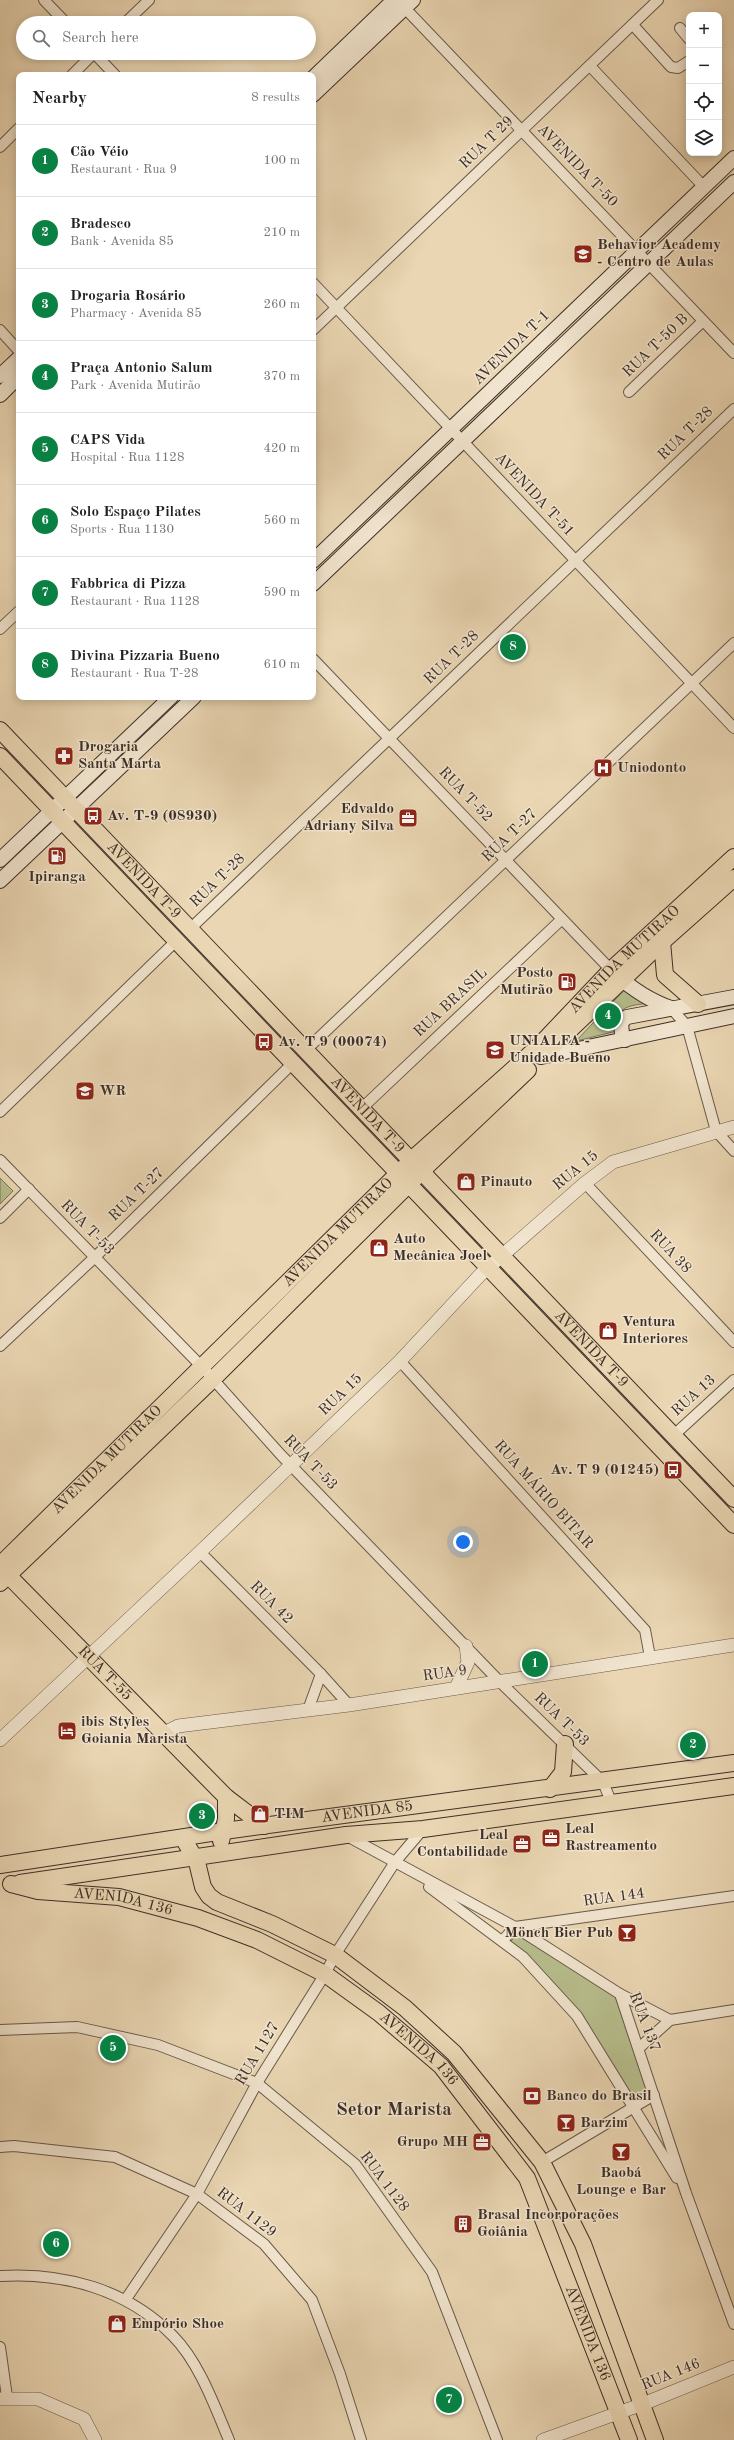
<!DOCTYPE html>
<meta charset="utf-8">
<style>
body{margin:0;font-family:"Old Standard TT",serif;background:#f2f2f2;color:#202124}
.controls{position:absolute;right:12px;top:12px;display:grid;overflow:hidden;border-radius:8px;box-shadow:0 2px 10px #0003}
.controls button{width:36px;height:36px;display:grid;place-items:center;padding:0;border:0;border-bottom:1px solid #e0e0e0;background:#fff;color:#202124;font:20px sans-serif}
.you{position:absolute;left:463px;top:1542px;width:14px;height:14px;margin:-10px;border:3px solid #fff;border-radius:50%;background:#1a73e8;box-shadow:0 0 0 6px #1a73e833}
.badge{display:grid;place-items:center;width:26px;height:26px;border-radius:50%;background:#0b8043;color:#fff;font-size:13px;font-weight:700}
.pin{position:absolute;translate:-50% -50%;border:2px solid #fff;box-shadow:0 1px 4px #0006}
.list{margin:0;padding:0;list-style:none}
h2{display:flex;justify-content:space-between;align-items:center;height:52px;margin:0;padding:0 16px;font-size:17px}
h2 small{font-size:13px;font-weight:400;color:#757577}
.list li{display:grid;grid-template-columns:26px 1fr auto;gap:12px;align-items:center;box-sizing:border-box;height:72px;padding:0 16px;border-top:1px solid #e0e0e0}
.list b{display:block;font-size:15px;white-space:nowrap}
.list p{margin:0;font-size:13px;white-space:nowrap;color:#757577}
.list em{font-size:13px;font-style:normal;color:#757577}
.icon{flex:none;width:22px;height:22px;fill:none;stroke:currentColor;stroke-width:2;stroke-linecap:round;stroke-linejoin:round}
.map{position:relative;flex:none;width:734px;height:2440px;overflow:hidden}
.search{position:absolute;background:#fff;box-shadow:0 2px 10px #0003;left:16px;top:16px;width:300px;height:44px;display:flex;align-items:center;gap:10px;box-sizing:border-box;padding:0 14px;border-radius:22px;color:#757577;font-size:15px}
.panel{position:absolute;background:#fff;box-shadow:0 2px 10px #0003;left:16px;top:72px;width:300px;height:628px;border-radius:8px}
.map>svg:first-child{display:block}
.green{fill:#b7bd8c;stroke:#7a765a}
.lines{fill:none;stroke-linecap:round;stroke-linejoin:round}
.minor-casing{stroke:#68594a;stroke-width:12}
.tertiary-casing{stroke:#68594a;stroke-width:14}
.secondary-casing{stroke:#3d2f27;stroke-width:16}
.primary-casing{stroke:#3d2f27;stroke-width:18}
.minor{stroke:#f1e4ce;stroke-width:10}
.tertiary{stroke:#f1e4ce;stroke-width:13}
.secondary{stroke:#f1e4ce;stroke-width:14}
.primary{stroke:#ead6b3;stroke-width:16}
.labels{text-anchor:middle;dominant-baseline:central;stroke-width:3;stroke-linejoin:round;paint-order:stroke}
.street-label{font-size:15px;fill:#3d2f27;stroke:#f1e4ce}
.poi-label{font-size:15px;font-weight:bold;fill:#3d2f27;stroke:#f1e4ce;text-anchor:start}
.district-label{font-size:19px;font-weight:bold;fill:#3d2f27;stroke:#f1e4ce}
</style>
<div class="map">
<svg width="734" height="2440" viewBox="0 0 734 2440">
<rect width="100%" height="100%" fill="#ead6b3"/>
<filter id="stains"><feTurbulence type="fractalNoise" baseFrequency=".005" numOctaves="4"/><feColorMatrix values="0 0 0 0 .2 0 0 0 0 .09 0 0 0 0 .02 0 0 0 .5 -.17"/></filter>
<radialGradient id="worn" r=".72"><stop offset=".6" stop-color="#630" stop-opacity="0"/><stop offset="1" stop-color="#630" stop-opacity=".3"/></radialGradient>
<!-- green -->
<g class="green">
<path d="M 628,986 L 653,1003 C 631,1005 614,1005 617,1031 L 576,1041 Z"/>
<path d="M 0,1178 L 13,1191 L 0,1204 Z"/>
<path d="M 517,1935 L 618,1995 L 652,2096 L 635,2102 L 578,2011 L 510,1942 Z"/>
</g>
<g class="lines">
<defs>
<g id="minor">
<path d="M 44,0 L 66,23"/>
<path d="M 400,3 L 734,353"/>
<path d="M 125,23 L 149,0"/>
<path d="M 633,25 L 671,67 L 678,68 L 689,61"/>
<path d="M 680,28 L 689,39"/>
<path d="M 94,53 L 115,75"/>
<path d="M 590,66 L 704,187"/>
<path d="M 72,75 L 94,53"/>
<path d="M 0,147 L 19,128"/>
<path d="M 313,283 L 734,728"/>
<path d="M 0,330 L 19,351"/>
<path d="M 313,330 L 658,0"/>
<path d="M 629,392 L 703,321"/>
<path d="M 0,629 L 19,611"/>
<path d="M 313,659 L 611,970"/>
<path d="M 191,928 L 734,409"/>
<path d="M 671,1008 L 687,1026 L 716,1131 L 734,1151"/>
<path d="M 306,1050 L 734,643"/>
<path d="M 361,1109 L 562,919"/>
<path d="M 0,1112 L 176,941"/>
<path d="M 0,1160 L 203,1368 L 281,1455 L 501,1683 L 603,1782 L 612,1804"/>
<path d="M 585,1183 L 734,1342"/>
<path d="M 0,1218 L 29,1189"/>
<path d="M 0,1346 L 94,1258 L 293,1063"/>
<path d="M 400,1361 L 645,1630 L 650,1657"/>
<path d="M 674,1435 L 734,1380"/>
<path d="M 200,1552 L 321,1674 L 349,1705"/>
<path d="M 308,1710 L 321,1674"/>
<path d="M 347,1836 L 515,1927 L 620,1994 L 686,2193 L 734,2324"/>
<path d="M 429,1887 L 523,1957 L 577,2016 L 677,2178"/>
<path d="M 503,1940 L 515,1927 L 734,1896"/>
<path d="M 620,1994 L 670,2020"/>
<path d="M 0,2030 L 77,2027 L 158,2045 L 257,2083 L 355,2164 L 432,2272 L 497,2440"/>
<path d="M 639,2048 L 670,2020 L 734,2010"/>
<path d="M 0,2147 L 14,2146 L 115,2157 L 197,2194 L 264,2244 L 312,2300 L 340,2374 L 361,2440"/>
<path d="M 542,2162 L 654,2095"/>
<path d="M 0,2276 C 63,2272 127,2289 173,2336 C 199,2362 215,2407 229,2440"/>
<path d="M 126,2299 L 197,2194 L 257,2083 L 325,1974 L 335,1955 L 395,1862 L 423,1829"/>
<path d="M 0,2347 L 7,2397"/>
</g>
<g id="tertiary">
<path d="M 456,1688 L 468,1662 L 466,1646"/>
<path d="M 162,1734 L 178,1726 L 349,1705 L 734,1645"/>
<path d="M 0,1740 L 200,1552 L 400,1361 L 480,1275 L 585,1183 L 613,1162 L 734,1127"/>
<path d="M 0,2399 L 38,2399 L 84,2419 L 95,2440"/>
<path d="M 543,2440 L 643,2404 L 734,2367"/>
</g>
<g id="secondary">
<path d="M 313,78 L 394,0"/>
<path d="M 313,95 L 413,0"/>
<path d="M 0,376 L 19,358"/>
<path d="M 0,395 L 19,376"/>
<path d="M 313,561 L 734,158"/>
<path d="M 313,584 L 734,182"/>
<path d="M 0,860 L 171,697"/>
<path d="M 0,881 L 194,697"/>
<path d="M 614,973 C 631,988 650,1001 671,1008"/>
<path d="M 625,1040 L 622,1034 L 621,1022 L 627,1017 L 734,997"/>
<path d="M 541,1057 L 734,1016"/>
</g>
<g id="primary">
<path id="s1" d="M 0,730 L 734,1499"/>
<path d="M 0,756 L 734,1525"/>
<path d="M 662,942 L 665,975 L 698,1004"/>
<path d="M 552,1047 L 662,942 L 734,878"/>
<path id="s2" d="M 0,1565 L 417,1155 L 538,1047 L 611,970 L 734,857"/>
<path id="s3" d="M 1,1568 L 226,1797 L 264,1826"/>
<path d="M 0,1583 L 213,1379 L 428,1165 L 528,1070"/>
<path d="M 550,1789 L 563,1772 L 565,1744"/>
<path d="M 183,1838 L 197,1862 L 203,1887 L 209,1896 L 217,1902 L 272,1924 L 335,1955 L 405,2008 L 454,2053 L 542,2162 L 583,2244 L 655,2440"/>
<path d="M 221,1841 L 226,1819 L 226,1797"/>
<path id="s4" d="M 0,1865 L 224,1831 L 734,1763"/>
<path d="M 20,1883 L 346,1835 L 423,1829 L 734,1786"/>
<path id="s5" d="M 11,1884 L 38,1891 L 119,1897 L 198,1918 L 257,1940 L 325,1974 L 379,2013 L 441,2066 L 527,2178 L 629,2440"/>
</g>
</defs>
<!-- minor casing -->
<use href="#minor" class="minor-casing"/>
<!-- tertiary casing -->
<use href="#tertiary" class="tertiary-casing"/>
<!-- secondary casing -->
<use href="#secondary" class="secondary-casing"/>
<!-- primary casing -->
<use href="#primary" class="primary-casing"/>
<!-- minor -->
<use href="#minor" class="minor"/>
<!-- tertiary -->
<use href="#tertiary" class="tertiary"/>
<!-- secondary -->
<use href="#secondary" class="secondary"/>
<!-- primary -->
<use href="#primary" class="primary"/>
</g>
<!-- icons -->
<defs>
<symbol id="university-square" viewBox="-11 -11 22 22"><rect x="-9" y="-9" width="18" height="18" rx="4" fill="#8f2418" stroke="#f1e4ce"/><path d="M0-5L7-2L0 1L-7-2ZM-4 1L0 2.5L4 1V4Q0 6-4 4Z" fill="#fff"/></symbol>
<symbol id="pharmacy-square" viewBox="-11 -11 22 22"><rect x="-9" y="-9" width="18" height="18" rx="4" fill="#8f2418" stroke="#f1e4ce"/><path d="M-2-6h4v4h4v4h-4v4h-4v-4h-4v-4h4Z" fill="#fff"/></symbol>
<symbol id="hospital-square" viewBox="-11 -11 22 22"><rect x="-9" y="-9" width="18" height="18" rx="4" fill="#8f2418" stroke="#f1e4ce"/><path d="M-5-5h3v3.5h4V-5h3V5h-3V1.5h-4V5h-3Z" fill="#fff"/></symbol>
<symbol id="bus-square" viewBox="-11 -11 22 22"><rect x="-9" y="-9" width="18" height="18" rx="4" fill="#8f2418" stroke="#f1e4ce"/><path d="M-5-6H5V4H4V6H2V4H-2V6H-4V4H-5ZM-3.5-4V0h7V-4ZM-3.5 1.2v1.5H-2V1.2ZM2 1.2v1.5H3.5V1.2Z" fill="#fff"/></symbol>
<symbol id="office-square" viewBox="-11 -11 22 22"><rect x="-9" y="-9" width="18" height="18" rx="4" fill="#8f2418" stroke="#f1e4ce"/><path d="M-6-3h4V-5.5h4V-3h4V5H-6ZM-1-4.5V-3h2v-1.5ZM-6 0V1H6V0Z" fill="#fff"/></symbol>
<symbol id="fuel-square" viewBox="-11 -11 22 22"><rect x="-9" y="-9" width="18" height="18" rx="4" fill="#8f2418" stroke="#f1e4ce"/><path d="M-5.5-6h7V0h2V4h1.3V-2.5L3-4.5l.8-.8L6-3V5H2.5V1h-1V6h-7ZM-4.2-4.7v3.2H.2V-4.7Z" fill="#fff"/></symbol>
<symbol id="school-square" viewBox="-11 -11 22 22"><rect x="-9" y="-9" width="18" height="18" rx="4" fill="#8f2418" stroke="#f1e4ce"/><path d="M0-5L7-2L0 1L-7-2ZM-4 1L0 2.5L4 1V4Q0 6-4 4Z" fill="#fff"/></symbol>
<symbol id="shop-square" viewBox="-11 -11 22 22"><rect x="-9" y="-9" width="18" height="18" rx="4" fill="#8f2418" stroke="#f1e4ce"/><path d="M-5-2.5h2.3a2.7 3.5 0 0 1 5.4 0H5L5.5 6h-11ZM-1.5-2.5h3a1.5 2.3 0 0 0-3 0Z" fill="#fff"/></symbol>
<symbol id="hotel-square" viewBox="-11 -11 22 22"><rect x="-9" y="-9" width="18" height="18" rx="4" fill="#8f2418" stroke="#f1e4ce"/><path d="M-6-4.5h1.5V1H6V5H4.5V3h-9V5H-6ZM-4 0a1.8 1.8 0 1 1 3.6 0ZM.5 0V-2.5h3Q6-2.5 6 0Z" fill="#fff"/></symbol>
<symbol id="bar-square" viewBox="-11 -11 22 22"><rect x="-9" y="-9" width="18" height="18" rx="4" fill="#8f2418" stroke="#f1e4ce"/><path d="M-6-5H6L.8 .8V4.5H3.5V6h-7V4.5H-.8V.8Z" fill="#fff"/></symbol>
<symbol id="bank-square" viewBox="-11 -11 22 22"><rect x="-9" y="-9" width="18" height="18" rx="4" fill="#8f2418" stroke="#f1e4ce"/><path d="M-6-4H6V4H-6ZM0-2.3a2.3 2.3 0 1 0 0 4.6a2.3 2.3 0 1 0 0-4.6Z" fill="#fff"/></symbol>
<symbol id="building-square" viewBox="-11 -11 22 22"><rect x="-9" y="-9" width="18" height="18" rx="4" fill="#8f2418" stroke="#f1e4ce"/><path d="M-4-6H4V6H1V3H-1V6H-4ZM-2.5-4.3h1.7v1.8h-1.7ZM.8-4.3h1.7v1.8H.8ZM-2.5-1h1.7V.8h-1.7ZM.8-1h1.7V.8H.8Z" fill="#fff"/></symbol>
</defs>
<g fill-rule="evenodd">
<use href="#university-square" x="572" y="243" width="22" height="22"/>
<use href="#pharmacy-square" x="53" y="745" width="22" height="22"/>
<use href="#hospital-square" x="592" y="757" width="22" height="22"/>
<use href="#bus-square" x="82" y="805" width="22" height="22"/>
<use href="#office-square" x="397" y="807" width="22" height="22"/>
<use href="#fuel-square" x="46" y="845" width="22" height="22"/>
<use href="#fuel-square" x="556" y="971" width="22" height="22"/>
<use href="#bus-square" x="253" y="1031" width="22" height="22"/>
<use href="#school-square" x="484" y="1039" width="22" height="22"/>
<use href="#school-square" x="74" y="1080" width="22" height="22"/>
<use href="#shop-square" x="455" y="1171" width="22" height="22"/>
<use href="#shop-square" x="368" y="1237" width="22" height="22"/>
<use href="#shop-square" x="597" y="1320" width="22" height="22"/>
<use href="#bus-square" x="662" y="1459" width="22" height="22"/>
<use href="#hotel-square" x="56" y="1720" width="22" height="22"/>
<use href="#shop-square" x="249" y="1803" width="22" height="22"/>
<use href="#office-square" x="540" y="1827" width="22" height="22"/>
<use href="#office-square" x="511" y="1833" width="22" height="22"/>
<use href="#bar-square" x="616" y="1922" width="22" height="22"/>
<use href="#bank-square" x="521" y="2085" width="22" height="22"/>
<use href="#bar-square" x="555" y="2112" width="22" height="22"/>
<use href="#office-square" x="471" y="2131" width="22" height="22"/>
<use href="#bar-square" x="610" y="2141" width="22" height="22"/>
<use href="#building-square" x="452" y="2213" width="22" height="22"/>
<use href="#shop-square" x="106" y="2313" width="22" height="22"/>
</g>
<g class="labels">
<!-- street labels -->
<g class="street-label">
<text transform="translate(487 143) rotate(-44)">RUA T 29</text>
<text transform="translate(577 166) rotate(46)">AVENIDA T-50</text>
<text transform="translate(656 346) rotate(-44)">RUA T-50 B</text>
<text transform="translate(512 348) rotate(-44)">AVENIDA T-1</text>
<text transform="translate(686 434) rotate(-44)">RUA T-28</text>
<text transform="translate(534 495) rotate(47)">AVENIDA T-51</text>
<text transform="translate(452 658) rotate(-44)">RUA T-28</text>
<text transform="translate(465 795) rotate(46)">RUA T-52</text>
<text transform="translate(510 836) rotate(-44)">RUA T-27</text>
<text stroke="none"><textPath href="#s1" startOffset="208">AVENIDA T-9</textPath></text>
<text transform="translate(218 881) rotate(-44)">RUA T-28</text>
<text stroke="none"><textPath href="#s2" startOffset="870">AVENIDA MUTIRÃO</textPath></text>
<text transform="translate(451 1003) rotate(-43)">RUA BRASIL</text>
<text stroke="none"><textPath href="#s1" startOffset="532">AVENIDA T-9</textPath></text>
<text transform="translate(576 1171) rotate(-39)">RUA 15</text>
<text transform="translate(137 1195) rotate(-44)">RUA T-27</text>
<text transform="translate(87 1228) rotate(46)">RUA T-53</text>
<text stroke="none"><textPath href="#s2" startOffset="474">AVENIDA MUTIRÃO</textPath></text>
<text transform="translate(670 1252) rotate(47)">RUA 38</text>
<text stroke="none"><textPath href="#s1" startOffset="856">AVENIDA T-9</textPath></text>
<text transform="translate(341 1395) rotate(-44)">RUA 15</text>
<text transform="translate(694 1396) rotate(-42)">RUA 13</text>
<text stroke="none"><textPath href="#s2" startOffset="150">AVENIDA MUTIRÃO</textPath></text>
<text transform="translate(310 1463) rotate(46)">RUA T-53</text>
<text transform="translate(543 1495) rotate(48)">RUA MÁRIO BITAR</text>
<text transform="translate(271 1603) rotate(45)">RUA 42</text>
<text stroke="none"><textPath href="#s3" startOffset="148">RUA T-55</textPath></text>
<text transform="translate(445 1674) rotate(-8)">RUA 9</text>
<text transform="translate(561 1720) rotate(44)">RUA T-53</text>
<text stroke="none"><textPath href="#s4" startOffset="371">AVENIDA 85</textPath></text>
<text transform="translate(614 1898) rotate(-8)">RUA 144</text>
<text stroke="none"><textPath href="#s5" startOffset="114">AVENIDA 136</textPath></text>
<text transform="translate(644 2022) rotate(69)">RUA 137</text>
<text stroke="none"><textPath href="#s5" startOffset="450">AVENIDA 136</textPath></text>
<text transform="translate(258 2054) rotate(-59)">RUA 1127</text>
<text transform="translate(384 2182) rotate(53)">RUA 1128</text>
<text transform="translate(246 2213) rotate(38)">RUA 1129</text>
<text stroke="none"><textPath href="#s5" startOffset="786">AVENIDA 136</textPath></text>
<text transform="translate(671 2375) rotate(-22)">RUA 146</text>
</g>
<!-- poi labels -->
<g class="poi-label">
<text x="597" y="245">Behavior Academy<tspan x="597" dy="17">- Centro de Aulas</tspan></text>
<text x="78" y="747">Drogaria<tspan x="78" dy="17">Santa Marta</tspan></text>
<text x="617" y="768">Uniodonto</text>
<text x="394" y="809" text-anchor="end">Edvaldo<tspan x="394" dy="17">Adriany Silva</tspan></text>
<text x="107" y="816">Av. T-9 (08930)</text>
<text x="57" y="877" text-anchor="middle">Ipiranga</text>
<text x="553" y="973" text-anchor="end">Posto<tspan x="553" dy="17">Mutirão</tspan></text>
<text x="509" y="1041">UNIALFA -<tspan x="509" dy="17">Unidade Bueno</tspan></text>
<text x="278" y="1042">Av. T 9 (00074)</text>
<text x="99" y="1091">WR</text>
<text x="480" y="1182">Pinauto</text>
<text x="393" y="1239">Auto<tspan x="393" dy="17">Mecânica Joel</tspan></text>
<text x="622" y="1322">Ventura<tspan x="622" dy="17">Interiores</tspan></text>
<text x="659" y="1470" text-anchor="end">Av. T 9 (01245)</text>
<text x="81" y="1722">ibis Styles<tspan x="81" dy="17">Goiania Marista</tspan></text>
<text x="274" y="1814">TIM</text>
<text x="565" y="1829">Leal<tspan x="565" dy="17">Rastreamento</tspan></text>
<text x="508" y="1835" text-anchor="end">Leal<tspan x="508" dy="17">Contabilidade</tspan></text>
<text x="613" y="1933" text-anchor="end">Mönch Bier Pub</text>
<text x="546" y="2096">Banco do Brasil</text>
<text x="580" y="2123">Barzim</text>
<text x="468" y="2142" text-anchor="end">Grupo MH</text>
<text x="621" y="2173" text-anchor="middle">Baobá<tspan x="621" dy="17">Lounge e Bar</tspan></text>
<text x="477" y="2215">Brasal Incorporações<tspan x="477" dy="17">Goiânia</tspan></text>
<text x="131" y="2324">Empório Shoe</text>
</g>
<!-- district labels -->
<g class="district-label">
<text x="394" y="2110">Setor Marista</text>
</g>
</g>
<rect width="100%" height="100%" filter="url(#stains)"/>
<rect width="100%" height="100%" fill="url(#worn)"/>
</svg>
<div class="controls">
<button>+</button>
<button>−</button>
<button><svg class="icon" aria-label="locate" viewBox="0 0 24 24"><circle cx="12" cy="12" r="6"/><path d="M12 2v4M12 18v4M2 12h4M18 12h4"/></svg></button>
<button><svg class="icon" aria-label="layers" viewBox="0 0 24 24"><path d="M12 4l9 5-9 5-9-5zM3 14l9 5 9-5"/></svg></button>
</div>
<div class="you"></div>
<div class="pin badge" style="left:535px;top:1664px">1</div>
<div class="pin badge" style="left:693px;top:1745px">2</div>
<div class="pin badge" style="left:202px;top:1816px">3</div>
<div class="pin badge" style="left:608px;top:1016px">4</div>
<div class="pin badge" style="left:113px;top:2048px">5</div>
<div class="pin badge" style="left:56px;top:2244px">6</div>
<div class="pin badge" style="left:449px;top:2400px">7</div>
<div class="pin badge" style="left:513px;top:647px">8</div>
<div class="search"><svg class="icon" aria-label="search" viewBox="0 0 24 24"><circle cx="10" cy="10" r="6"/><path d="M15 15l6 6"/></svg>Search here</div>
<section class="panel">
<h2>Nearby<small>8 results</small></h2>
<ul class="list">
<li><span class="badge">1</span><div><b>Cão Véio</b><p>Restaurant · Rua 9</p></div><em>100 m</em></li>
<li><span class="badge">2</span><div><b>Bradesco</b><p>Bank · Avenida 85</p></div><em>210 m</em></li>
<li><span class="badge">3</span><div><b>Drogaria Rosário</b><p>Pharmacy · Avenida 85</p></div><em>260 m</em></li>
<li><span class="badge">4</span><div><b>Praça Antonio Salum</b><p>Park · Avenida Mutirão</p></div><em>370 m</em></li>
<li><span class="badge">5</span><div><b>CAPS Vida</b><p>Hospital · Rua 1128</p></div><em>420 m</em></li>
<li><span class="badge">6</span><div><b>Solo Espaço Pilates</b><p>Sports · Rua 1130</p></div><em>560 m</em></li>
<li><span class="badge">7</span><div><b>Fabbrica di Pizza</b><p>Restaurant · Rua 1128</p></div><em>590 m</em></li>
<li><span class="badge">8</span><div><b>Divina Pizzaria Bueno</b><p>Restaurant · Rua T-28</p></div><em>610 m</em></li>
</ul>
</section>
</div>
